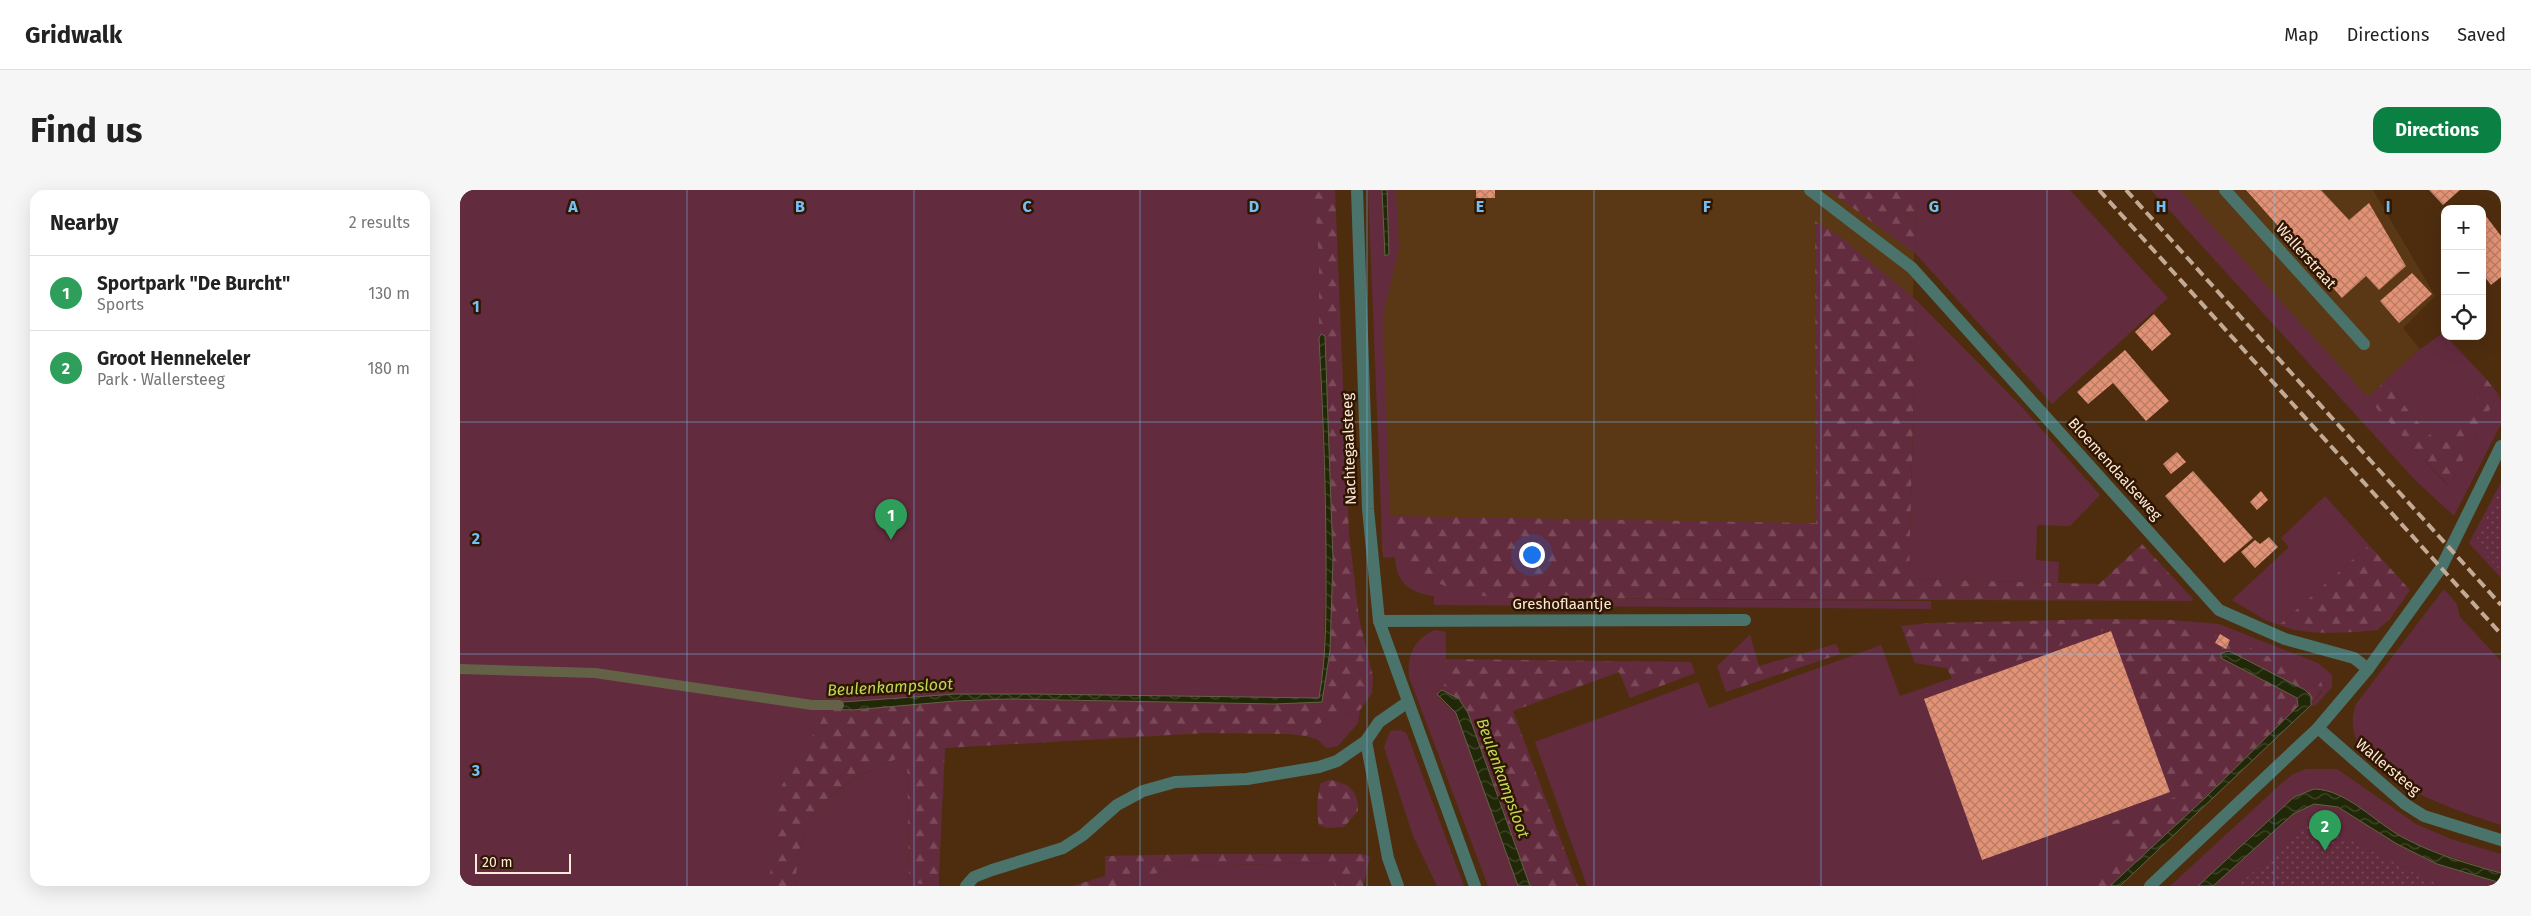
<!DOCTYPE html>
<meta charset="utf-8">
<style>
body{margin:0;font-family:"Fira Sans",sans-serif;background:#f6f6f6;color:#222}
.controls{position:absolute;right:15px;top:15px;display:grid;overflow:hidden;border-radius:10px;box-shadow:0 5px 20px #0002}
.controls button{width:45px;height:45px;display:grid;place-items:center;padding:0;border:0;border-bottom:1px solid #e0e0e0;background:#fff;color:#222;font:25px sans-serif}
.scale{position:absolute;left:15px;bottom:12px;width:96px;box-sizing:border-box;padding-left:5px;border:2px solid #fee9d8;border-top:0;font-size:14px;line-height:18px;white-space:nowrap;color:#fee9d8;-webkit-text-stroke:4px #2f1600;paint-order:stroke}
.you{position:absolute;left:1071px;top:364px;width:18px;height:18px;margin:-12px;border:4px solid #fff;border-radius:50%;background:#1a73e8;box-shadow:0 0 0 8px #1a73e833}
.badge{display:grid;place-items:center;width:32px;height:32px;border-radius:50%;background:#0b8043;color:#fff;font-size:16px;font-weight:700}
.pin{position:absolute;translate:-50% -41px;filter:drop-shadow(0 1px 2px #0008)}
.pin::after{content:'';position:absolute;top:26px;width:18px;height:15px;background:inherit;clip-path:polygon(0 0,100% 0,50% 100%)}
.list{margin:0;padding:0;list-style:none}
h2{display:flex;justify-content:space-between;align-items:center;height:65px;margin:0;padding:0 20px;font-size:21px}
h2 small{font-size:16px;font-weight:400;color:#767676}
.list li{display:grid;grid-template-columns:32px 1fr auto;gap:15px;align-items:center;box-sizing:border-box;height:75px;padding:0 20px;border-top:1px solid #e0e0e0}
.list b{display:block;font-size:19px;white-space:nowrap}
.list p{margin:0;font-size:16px;white-space:nowrap;color:#767676}
.list em{font-size:16px;font-style:normal;color:#767676}
.icon{flex:none;width:28px;height:28px;fill:none;stroke:currentColor;stroke-width:2;stroke-linecap:round;stroke-linejoin:round}
.map{position:relative;flex:none;width:2041px;height:696px;overflow:hidden;border-radius:15px}
header{display:flex;align-items:center;gap:30px;box-sizing:border-box;height:70px;padding:0 25px;background:#fff;border-bottom:1px solid #e0e0e0}
header strong{font-size:24px}
nav{display:flex;gap:28px;margin-inline-start:auto;font-size:18px}
.intro{display:flex;align-items:center;justify-content:space-between;box-sizing:border-box;height:120px;padding:0 30px}
h1{margin:0;font-size:35px}
.button{padding:12px 22px;border-radius:15px;background:#0b8043;color:#fff;font-size:18px;font-weight:700}
main{display:flex;gap:30px;padding:0 30px}
aside{flex:1;background:#fff;border-radius:15px;box-shadow:0 5px 20px #0002}
.map>svg:first-child{display:block}
.built{fill:#5b3815}
.grass{fill:#632b3e}
.forest{fill:url(#forest-firs)}
.park{fill:url(#park-dots)}
.water{fill:url(#water-waves);stroke:#636246}
.lines{fill:none;stroke-linecap:round;stroke-linejoin:round}
.stream{stroke:#636246;stroke-width:10}
.building{fill:url(#building-cross-hatch)}
.minor{stroke:#4a736b;stroke-width:12}
.rail{stroke:#c3aa95;stroke-width:4;stroke-dasharray:10 5;stroke-linecap:butt}
.grid{fill:none;stroke:#74c0f6;stroke-width:1;stroke-opacity:0.55}
.labels{text-anchor:middle;dominant-baseline:central;stroke-width:5;stroke-linejoin:round;paint-order:stroke}
.street-label{font-size:15px;fill:#fee9d8;stroke:#2f1600}
.water-label{font-size:16px;font-style:italic;fill:#bcda53;stroke:#2f1600}
.grid-label{font-size:16px;text-anchor:middle;font-weight:bold;fill:#74c0f6;stroke:#2f1600;stroke-width:5;stroke-linejoin:round;paint-order:stroke}
</style>
<header>
<strong>Gridwalk</strong>
<nav><a>Map</a><a>Directions</a><a>Saved</a></nav>
</header>
<div class="intro"><h1>Find us</h1><a class="button">Directions</a></div>
<main>
<aside>
<h2>Nearby<small>2 results</small></h2>
<ul class="list">
<li><span class="badge" style="background:#2e9e5b">1</span><div><b>Sportpark &quot;De Burcht&quot;</b><p>Sports</p></div><em>130 m</em></li>
<li><span class="badge" style="background:#2e9e5b">2</span><div><b>Groot Hennekeler</b><p>Park · Wallersteeg</p></div><em>180 m</em></li>
</ul>
</aside>
<div class="map">
<svg width="2041" height="696" viewBox="0 0 2041 696">
<defs>
<pattern id="forest-firs" width="22" height="20" patternUnits="userSpaceOnUse" patternTransform="scale(1.25)"><rect width="22" height="20" fill="#632b3e"/><path d="M5 1l3.5 6h-7zM16 11l3.5 6h-7z" fill="#7a4a59"/></pattern>
<pattern id="park-dots" width="8" height="8" patternUnits="userSpaceOnUse" patternTransform="scale(1.25)"><rect width="8" height="8" fill="#632b3e"/><path d="M2 2h.1M6 6h.1" fill="none" stroke="#7a4a59" stroke-width="1.8" stroke-linecap="round"/></pattern>
<pattern id="water-waves" width="16" height="10" patternUnits="userSpaceOnUse" patternTransform="scale(1.25)"><rect width="16" height="10" fill="#212807"/><path d="M0 5q4-4 8 0t8 0" fill="none" stroke="#42472a"/></pattern>
<pattern id="building-cross-hatch" width="8" height="8" patternUnits="userSpaceOnUse" patternTransform="scale(1.25)"><rect width="8" height="8" fill="#e49275"/><path d="M0 0l8 8M0 8l8-8" fill="none" stroke="#b67b65"/></pattern>
</defs>
<rect width="100%" height="100%" fill="#4e2d0f"/>
<!-- built -->
<g class="built">
<path d="M 914,0 L 1456,0 L 1445,389 L 922,362 Z"/>
<path d="M 1712,0 L 1913,0 L 1975,106 L 1943,138 L 1960,159 L 1907,208 Z"/>
</g>
<!-- grass -->
<g class="grass">
<path d="M 0,0 L 859,0 L 859,148 L 866,342 L 863,504 L 858,511 L 493,508 L 367,516 L 337,512 L 336,515 L 366,519 L 313,696 L 0,696 Z"/>
<path d="M 908,0 L 922,0 L 925,66 L 929,64 L 927,0 L 936,0 L 939,59 L 923,125 L 930,332 L 1042,408 L 1471,411 L 1471,419 L 974,415 L 974,406 C 950,403 936,393 935,367 L 923,368 Z"/>
<path d="M 1458,0 L 1610,0 L 1708,108 L 1592,214 L 1455,63 Z"/>
<path d="M 1691,0 L 1720,0 L 1987,295 L 1993,289 L 2038,204 L 2041,212 L 2041,234 L 1994,326 L 1956,291 Z"/>
<path d="M 1456,110 L 1559,214 L 1640,305 L 1610,336 L 1577,335 L 1576,370 L 1599,372 L 1598,393 L 1449,389 Z"/>
<path d="M 1983,143 L 2027,190 L 1994,251 C 1988,252 1984,253 1978,250 C 1963,243 1937,205 1926,190 L 1960,159 Z"/>
<path d="M 2041,292 L 2041,388 L 2009,353 Z"/>
<path d="M 1865,306 L 1909,355 L 1819,435 L 1805,430 L 1772,410 L 1829,357 L 1821,348 Z"/>
<path d="M 1984,399 L 1997,414 L 2000,427 L 2041,471 L 2041,635 C 1995,620 1871,582 1896,514 Z"/>
<path d="M 1712,430 L 1759,434 L 1858,473 L 1872,485 L 1872,497 L 1855,516 L 1851,515 L 1862,501 L 1758,442 L 1749,454 Z"/>
<path d="M 1654,432 L 1724,628 L 1650,696 L 1127,696 L 1075,552 L 1238,492 L 1249,518 L 1421,455 L 1440,506 Z"/>
<path d="M 975,440 L 986,442 L 986,490 L 982,500 L 978,501 L 980,509 L 996,523 L 1058,696 L 1028,696 L 949,487 C 947,465 954,449 975,440 Z"/>
<path d="M 900,520 L 898,533 L 878,556 L 866,558 L 858,550 L 846,546 L 865,529 Z"/>
<path d="M 940,540 L 946,543 L 950,552 L 1004,696 L 977,696 L 953,646 L 924,557 L 930,541 Z"/>
<path d="M 447,565 L 449,691 L 462,694 L 479,685 L 479,696 L 335,696 C 337,681 337,664 342,650 C 355,604 407,580 447,565 Z"/>
<path d="M 1846,579 L 1877,579 L 1956,634 L 1991,649 L 2041,664 L 2041,683 L 1961,657 L 1942,647 L 1878,605 L 1834,607 L 1738,696 L 1710,696 L 1823,592 L 1833,584 Z"/>
<path d="M 1854,614 C 1891,614 1924,648 1957,664 C 1984,677 2012,685 2041,693 L 2041,696 L 1753,696 L 1833,624 Z"/>
<path d="M 867,673 L 875,696 L 661,696 L 717,676 Z"/>
</g>
<!-- forest -->
<g class="forest">
<path d="M 854,0 L 875,0 L 889,344 L 899,428 L 913,487 L 912,503 L 900,520 L 865,529 L 846,546 L 829,544 L 745,543 L 485,558 L 479,685 L 462,694 L 449,692 L 447,565 C 406,580 355,604 342,650 C 337,664 337,681 335,696 L 309,696 L 316,624 L 322,595 L 361,532 L 366,519 L 392,520 L 495,511 L 548,509 L 815,514 L 862,512 L 870,461 L 873,369 L 865,146 L 861,145 L 859,148 L 859,67 Z"/>
<path d="M 1368,0 L 1458,0 L 1455,63 Z"/>
<path d="M 1355,31 L 1382,48 L 1456,110 L 1449,389 L 1639,394 L 1682,354 L 1733,409 L 1732,411 L 1042,408 C 992,404 933,386 929,326 L 1356,333 Z"/>
<path d="M 1926,190 C 1937,205 1963,243 1978,250 C 1984,253 1988,252 1994,250 L 2027,190 L 2038,204 L 1993,289 L 1988,295 L 1907,208 Z"/>
<path d="M 1909,355 L 1950,400 L 1929,430 L 1917,440 C 1887,443 1847,446 1819,435 Z"/>
<path d="M 1646,429 L 1712,430 L 1749,454 L 1758,442 L 1861,492 L 1863,497 L 1851,515 L 1851,506 L 1845,500 L 1769,461 L 1763,462 L 1768,472 L 1838,508 L 1838,516 L 1746,607 L 1650,696 L 1627,696 L 1664,661 L 1648,633 L 1715,607 L 1653,437 L 1494,493 L 1487,478 L 1455,473 L 1441,436 L 1471,433 Z"/>
<path d="M 1290,445 L 1299,476 L 1376,454 L 1380,464 L 1266,502 L 1257,476 Z"/>
<path d="M 986,469 L 1231,472 L 1235,483 L 1170,508 L 1159,482 L 1053,521 L 1118,696 L 1070,696 L 1008,523 L 1003,514 L 982,500 L 986,490 Z"/>
<path d="M 869,590 C 889,593 898,600 898,621 L 884,637 L 867,638 L 859,635 C 856,622 857,606 861,593 Z"/>
<path d="M 739,664 L 902,664 L 910,667 L 903,696 L 875,696 L 867,673 L 717,676 L 661,696 L 612,696 L 645,686 L 645,666 Z"/>
</g>
<!-- park -->
<g class="park">
<path d="M 2041,297 L 2041,382 L 2015,353 Z"/>
<path d="M 1853,631 L 1970,691 L 1989,696 L 1777,696 Z"/>
</g>
<!-- water -->
<g class="water">
<path d="M 922,0 L 927,0 L 929,64 L 925,66 Z"/>
<path d="M 861,144 L 865,146 L 873,369 L 870,461 L 862,512 L 815,514 L 548,509 L 495,511 L 392,520 L 366,519 L 368,513 L 496,504 L 574,504 L 859,508 C 867,463 866,417 866,372 C 866,297 863,223 859,148 Z"/>
<path d="M 1769,461 L 1845,500 L 1851,506 L 1851,515 L 1660,696 L 1650,696 L 1746,607 L 1838,516 L 1837,508 L 1761,468 L 1761,463 Z"/>
<path d="M 982,500 L 999,509 L 1008,523 L 1070,696 L 1058,696 L 996,523 L 977,504 Z"/>
<path d="M 1854,599 C 1888,600 1915,633 1944,648 C 1974,664 2008,674 2041,683 L 2041,693 L 1977,674 L 1937,654 L 1878,617 L 1854,614 L 1833,624 L 1753,696 L 1738,696 L 1834,607 Z"/>
</g>
<g class="lines">
<!-- stream -->
<path class="stream" d="M 0,479 L 135,483 L 352,515 L 379,515"/>
</g>
<!-- building -->
<g class="building">
<rect x="1016" y="0" width="19" height="8"/>
<path d="M 1786,0 L 1861,0 L 1889,30 L 1909,13 L 1946,76 L 1919,100 L 1906,86 L 1882,108 Z"/>
<path d="M 1969,0 L 2000,0 L 1983,15 Z"/>
<path d="M 2026,26 L 2041,46 L 2041,87 L 2031,95 L 2022,83 L 2022,29 Z"/>
<path d="M 1952,83 L 1972,104 L 1939,133 L 1920,111 Z"/>
<path d="M 1694,124 L 1711,144 L 1692,161 L 1675,142 Z"/>
<path d="M 1665,160 L 1709,211 L 1686,231 L 1653,193 L 1628,214 L 1617,202 Z"/>
<path d="M 1717,262 L 1726,272 L 1711,284 L 1703,274 Z"/>
<path d="M 1733,281 L 1793,348 L 1764,373 L 1705,306 Z"/>
<path d="M 1801,301 L 1808,310 L 1797,320 L 1790,312 Z"/>
<path d="M 1809,347 L 1818,357 L 1795,378 L 1781,362 L 1795,350 L 1800,354 Z"/>
<path d="M 1651,441 L 1710,602 L 1522,670 L 1464,509 Z"/>
<path d="M 1760,444 L 1770,450 L 1766,459 L 1755,453 Z"/>
</g>
<g class="lines">
<!-- minor -->
<g class="minor">
<path d="M 897,0 L 908,319 L 919,431 L 1015,696"/>
<path d="M 1350,0 L 1452,78 L 1759,420 L 1825,449 L 1894,468 L 1908,479"/>
<path d="M 1765,0 L 1904,154"/>
<path d="M 919,431 L 1285,430"/>
<path d="M 1858,538 L 1945,614 L 1964,626 L 2041,650"/>
<path d="M 906,551 L 928,668 L 938,696"/>
<path d="M 506,696 L 514,687 L 532,680 L 603,658 L 623,645 L 657,615 L 683,601 L 715,592 L 787,589 L 859,577 L 877,571 L 906,551 L 919,532 L 948,512"/>
<path d="M 1690,696 L 1858,538 L 1908,479 L 1981,378 L 2041,256"/>
</g>
<!-- rail -->
<g class="rail">
<path d="M 1639,0 L 2041,444"/>
<path d="M 1666,0 L 2041,415"/>
</g>
</g>
<!-- grid -->
<path class="grid" d="M 227,0 L 227,696M 454,0 L 454,696M 680,0 L 680,696M 907,0 L 907,696M 1134,0 L 1134,696M 1361,0 L 1361,696M 1587,0 L 1587,696M 1814,0 L 1814,696M 0,232 L 2041,232M 0,464 L 2041,464"/>
<g class="labels">
<!-- street labels -->
<g class="street-label">
<text transform="translate(1846 66) rotate(48)">Wallerstraat</text>
<text transform="translate(889 259) rotate(-92)">Nachtegaalsteeg</text>
<text transform="translate(1655 279) rotate(48)">Bloemendaalseweg</text>
<text x="1102" y="414">Greshoflaantje</text>
<text transform="translate(1928 577) rotate(40)">Wallersteeg</text>
</g>
<!-- water labels -->
<g class="water-label">
<text transform="translate(430 497) rotate(-3)">Beulenkampsloot</text>
<text transform="translate(1043 588) rotate(70)">Beulenkampsloot</text>
</g>
</g>
<g class="grid-label">
<text x="113" y="22">A</text>
<text x="340" y="22">B</text>
<text x="567" y="22">C</text>
<text x="794" y="22">D</text>
<text x="1020" y="22">E</text>
<text x="1247" y="22">F</text>
<text x="1474" y="22">G</text>
<text x="1701" y="22">H</text>
<text x="1928" y="22">I</text>
<text x="16" y="122">1</text>
<text x="16" y="354">2</text>
<text x="16" y="586">3</text>
</g>
</svg>
<div class="controls">
<button>+</button>
<button>−</button>
<button><svg class="icon" aria-label="locate" viewBox="0 0 24 24"><circle cx="12" cy="12" r="6"/><path d="M12 2v4M12 18v4M2 12h4M18 12h4"/></svg></button>
</div>
<div class="scale">20 m</div>
<div class="you"></div>
<div class="pin badge" style="left:431px;top:350px;background:#2e9e5b">1</div>
<div class="pin badge" style="left:1865px;top:661px;background:#2e9e5b">2</div>
</div>
</main>
